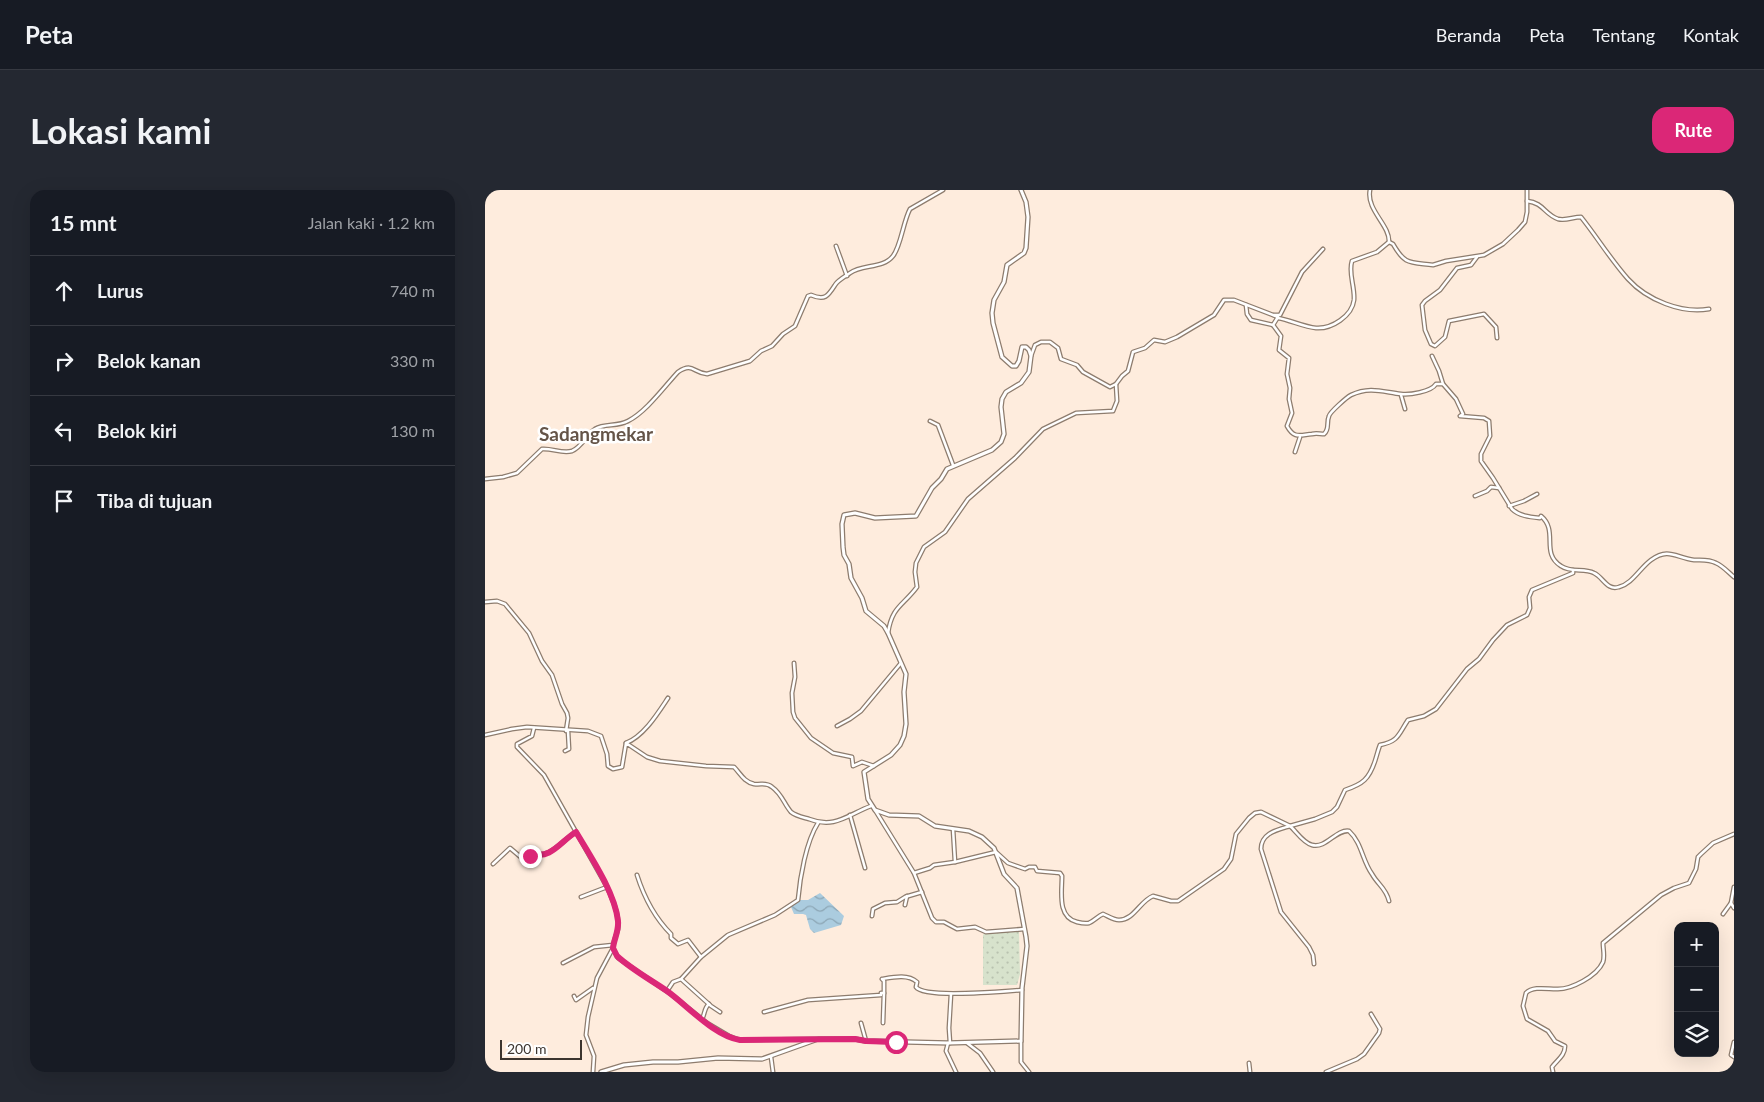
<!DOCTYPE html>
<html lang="id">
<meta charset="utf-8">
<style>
body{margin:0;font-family:Lato,sans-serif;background:#242831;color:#f1f3f6}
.controls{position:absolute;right:15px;bottom:15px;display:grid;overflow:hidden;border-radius:10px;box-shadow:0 5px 20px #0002}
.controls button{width:45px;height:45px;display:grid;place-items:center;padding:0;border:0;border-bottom:1px solid #363941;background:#171b24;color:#f1f3f6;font:25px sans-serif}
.scale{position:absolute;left:15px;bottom:12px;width:82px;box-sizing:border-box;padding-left:5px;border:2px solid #3c352f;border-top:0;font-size:14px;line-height:18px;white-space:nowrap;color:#3c352f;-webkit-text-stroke:4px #fff;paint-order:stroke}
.stop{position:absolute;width:15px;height:15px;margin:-11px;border:4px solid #db2777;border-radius:50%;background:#fff}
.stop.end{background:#db2777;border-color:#fff;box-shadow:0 1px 5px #0008}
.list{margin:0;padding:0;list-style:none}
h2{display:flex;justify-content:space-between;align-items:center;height:65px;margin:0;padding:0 20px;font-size:21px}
h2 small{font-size:16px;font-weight:400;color:#9ea1a6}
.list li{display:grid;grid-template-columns:32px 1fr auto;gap:15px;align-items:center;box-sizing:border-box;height:70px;padding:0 20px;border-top:1px solid #363941}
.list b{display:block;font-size:19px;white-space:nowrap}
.list em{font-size:16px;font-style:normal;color:#9ea1a6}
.icon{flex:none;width:28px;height:28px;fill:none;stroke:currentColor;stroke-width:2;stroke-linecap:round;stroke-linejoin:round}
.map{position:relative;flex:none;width:1249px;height:882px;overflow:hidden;border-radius:15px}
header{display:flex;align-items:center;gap:30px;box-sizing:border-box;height:70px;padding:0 25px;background:#171b24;border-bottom:1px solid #363941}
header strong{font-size:24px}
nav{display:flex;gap:28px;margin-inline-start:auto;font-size:18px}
.intro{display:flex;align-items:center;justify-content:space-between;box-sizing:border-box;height:120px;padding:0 30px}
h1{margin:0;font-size:35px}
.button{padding:12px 22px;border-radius:15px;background:#db2777;color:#fff;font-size:18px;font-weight:700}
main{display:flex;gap:30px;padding:0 30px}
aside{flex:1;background:#171b24;border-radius:15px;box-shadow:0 5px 20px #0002}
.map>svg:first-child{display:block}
.grass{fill:url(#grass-dots)}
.water{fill:url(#water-waves)}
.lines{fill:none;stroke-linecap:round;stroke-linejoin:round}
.street-casing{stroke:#8d7c6e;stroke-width:5}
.secondary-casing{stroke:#8d7c6e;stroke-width:5.5}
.street{stroke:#fff;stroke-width:2.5}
.secondary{stroke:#fff;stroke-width:3}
.route{stroke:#db2777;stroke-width:6}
.labels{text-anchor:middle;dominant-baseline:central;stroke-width:5;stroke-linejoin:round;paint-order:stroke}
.quarter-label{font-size:19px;font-weight:bold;fill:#645448;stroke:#fff}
</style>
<header>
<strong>Peta</strong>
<nav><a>Beranda</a><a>Peta</a><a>Tentang</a><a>Kontak</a></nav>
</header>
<div class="intro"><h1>Lokasi kami</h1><a class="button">Rute</a></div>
<main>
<aside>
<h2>15 mnt<small>Jalan kaki · 1.2 km</small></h2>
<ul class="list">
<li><svg class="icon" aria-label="ahead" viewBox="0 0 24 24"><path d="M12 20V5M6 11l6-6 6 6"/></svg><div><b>Lurus</b></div><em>740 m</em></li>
<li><svg class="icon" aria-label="right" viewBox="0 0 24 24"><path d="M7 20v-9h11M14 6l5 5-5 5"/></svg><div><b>Belok kanan</b></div><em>330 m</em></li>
<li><svg class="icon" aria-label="left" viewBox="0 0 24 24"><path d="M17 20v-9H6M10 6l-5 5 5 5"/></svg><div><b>Belok kiri</b></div><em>130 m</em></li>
<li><svg class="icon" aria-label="arrive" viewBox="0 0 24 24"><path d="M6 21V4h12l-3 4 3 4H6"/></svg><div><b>Tiba di tujuan</b></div></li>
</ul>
</aside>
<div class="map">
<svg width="1249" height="882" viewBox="0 0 1249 882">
<defs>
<pattern id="grass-dots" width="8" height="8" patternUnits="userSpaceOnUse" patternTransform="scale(1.25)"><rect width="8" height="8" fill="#d7e2cc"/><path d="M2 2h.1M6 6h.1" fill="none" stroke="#b9c2b0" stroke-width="1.8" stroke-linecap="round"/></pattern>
<pattern id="water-waves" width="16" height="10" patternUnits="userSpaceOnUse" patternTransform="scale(1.25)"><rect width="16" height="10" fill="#abccdf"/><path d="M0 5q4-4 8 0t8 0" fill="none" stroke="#8ca6b5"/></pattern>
</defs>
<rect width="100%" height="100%" fill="#feecdd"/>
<!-- grass -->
<path class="grass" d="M 534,741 L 535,784 L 532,795 L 498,795 L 498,745 L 499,744 Z"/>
<!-- water -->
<path class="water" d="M 335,703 L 359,726 L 356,735 L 329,743 L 325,739 L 321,725 L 318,724 L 309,724 L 306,717 L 314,710 L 323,710 Z"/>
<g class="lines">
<defs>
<g id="street">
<path d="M 885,0 C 881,20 905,35 904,52"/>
<path d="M 1042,11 C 1059,13 1059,24 1073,29 C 1081,31 1088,27 1096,27 C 1112,47 1126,70 1143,89 C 1162,110 1197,124 1224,119"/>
<path d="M 351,56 L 362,86"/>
<path d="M 992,67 L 986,75 L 972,78 L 955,100 L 940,111 L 937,115 L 940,140 L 946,154 L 950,156 L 960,147 L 964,131 L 999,124 L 1011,137 L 1012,148"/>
<path d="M 761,115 L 762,124 L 766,130 L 788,135"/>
<path d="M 789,125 L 795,125 L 817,82 L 838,59"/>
<path d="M 793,128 C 805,130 819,137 831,138 C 847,139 867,126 869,110 C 870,96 863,83 867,71 L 892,62 L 904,52 L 908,54 C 920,75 924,72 948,75 L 961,71 L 999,65 L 1018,54 L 1033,40 L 1040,32 L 1042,22 L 1042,0"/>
<path d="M 546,166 L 550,155 L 556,152 L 565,152 L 573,158 L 576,169 L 592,175 L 598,182 L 625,197 L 631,194"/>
<path d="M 947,166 L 954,181 L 958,194"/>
<path d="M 916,205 L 920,219"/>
<path d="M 445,231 L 453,235 L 468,275"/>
<path d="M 810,262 L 815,247"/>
<path d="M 0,289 L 18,287 L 32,283 L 57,259 C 67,258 77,264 87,261 C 97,257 101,245 110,239 C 120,233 132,237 143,231 C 161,222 179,197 193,182 C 208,172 208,183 222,184 L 265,171 L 276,161 L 287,156 L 298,144 L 310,136 L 323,106 L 326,105 C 340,111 343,106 350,95 C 353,90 361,86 365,83 C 377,74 398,79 408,66 C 416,56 418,32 425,19 L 458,0"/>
<path d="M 990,306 L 1002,301 L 1006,297 L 1014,298"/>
<path d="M 1024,316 L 1039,311 L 1052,304"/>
<path d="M 0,412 L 12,411 L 20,414 L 44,443 L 57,471 L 67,485 L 77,514 L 82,523 L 83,528 L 81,541"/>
<path d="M 403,443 C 407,416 418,416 432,397 L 430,382 L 431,373 L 439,357 L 460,342 L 483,309 L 530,268 L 558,239 L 591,223 L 628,221 L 632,211 L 631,194 L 637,186 L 643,181 L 648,162 L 660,158 L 669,150 L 680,152 L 692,147 L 729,125 L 739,110 L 749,110 L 793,127 L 788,135 L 796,146 L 794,160 L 804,168 L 802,184 L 805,198 L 804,209 L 807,223 L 802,236 C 809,249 815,245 827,244 C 831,243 835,244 839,244 C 845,239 841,233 844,226 C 845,222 862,207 866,205 C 885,196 898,202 916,204 C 924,205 946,202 951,194 L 958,194 L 971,209 L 978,224 L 975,226 L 999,228 L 1004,231 L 1005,246 L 996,264 L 996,271 L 1008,288 L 1027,319 C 1034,326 1045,327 1055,328 L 1056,326 C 1074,341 1055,363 1076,376 C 1086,383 1099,378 1109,383 C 1118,387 1122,401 1134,397 C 1147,394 1155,378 1166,370 C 1184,357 1191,368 1209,370 C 1216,370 1224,369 1231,373 C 1238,376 1243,382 1249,387"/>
<path d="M 309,473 L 310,487 L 307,503 L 308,522 L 310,528 L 326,548 L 348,563 L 367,567 L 368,576 L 377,572 L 389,576"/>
<path d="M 352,536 L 365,529 L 376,521 L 416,473"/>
<path d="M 49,538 L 47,546 L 32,554 L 32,557 L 59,585 L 122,697 C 127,709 135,725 133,739 C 131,746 128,752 128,758 L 133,768 L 187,805 L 222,833 L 244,846 L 255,850 L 331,849"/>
<path d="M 0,545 L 27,539 L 42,537 L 103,541 L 116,546 L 122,564 L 123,576 L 128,579 L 137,577 L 141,553 L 162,567 L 175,571 L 221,576 L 249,577 C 255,583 259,592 269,594 C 277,595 281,592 287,597 C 297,604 299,614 306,622 C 311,626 317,627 324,629 C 350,639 362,625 386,616"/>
<path d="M 141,553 C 159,546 173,523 183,508"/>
<path d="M 80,561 L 84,559 L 83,541"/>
<path d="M 390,620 L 429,683 L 447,728 L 451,732 L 459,732 L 472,739 L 490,737 L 501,742 L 539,739"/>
<path d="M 365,625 L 380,678"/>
<path d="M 468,639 L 470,672"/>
<path d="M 8,674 L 25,658 L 38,669 L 43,668 L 46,663 C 65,670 76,651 91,642"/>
<path d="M 429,683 L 445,678 L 449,675 L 470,672 L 511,662 L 523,673 L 540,679 L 544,677 L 550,677 L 552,681 L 575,683 L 577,686 C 577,702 572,727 592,732 C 596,733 600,734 604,733 C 609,731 613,726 618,724 C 623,726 628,730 634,730 C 649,730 655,711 668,706 L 686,711 L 693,711 L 739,679 L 746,669 L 751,644 L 764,628 L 770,623 L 776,622 L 805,636 L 830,629 L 847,622 L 852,617 L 860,600 C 878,594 884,589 890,571 C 892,565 893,560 895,555 C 914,551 913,545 923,530 L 939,526 L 951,519 L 982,479 L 994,469 L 1008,450 L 1022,435 L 1042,425 L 1045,418 L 1044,407 L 1047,400 L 1088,383 L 1088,380"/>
<path d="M 152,685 C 159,707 170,728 186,744 L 186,748 L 193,754 L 203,750 L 216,767"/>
<path d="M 1249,697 L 1246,713 L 1249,718"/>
<path d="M 96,707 L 122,697"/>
<path d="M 420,715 L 422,706"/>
<path d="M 1238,724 L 1246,713"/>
<path d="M 387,726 L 388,719 L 400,713 L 412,712 L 420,707 L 437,702"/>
<path d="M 78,773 L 109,757 L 128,755"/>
<path d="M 829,774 L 828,765 L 824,757 L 796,722 L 776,659 C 776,643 792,640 805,636 C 811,641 818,653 827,655 C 841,659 851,639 864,641 C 877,653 877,670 887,684 C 893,695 901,698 904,711"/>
<path d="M 196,789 L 226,816 L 235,822"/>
<path d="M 182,801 L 188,792 L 196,789 L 216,767 L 243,745 L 290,725 L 313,710 C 315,687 321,652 333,633"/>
<path d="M 89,806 L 91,810 L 108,798"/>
<path d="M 279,822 L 323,810 L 396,805 L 396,803 L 399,803 L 399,791 L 397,789 C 409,787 423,784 432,792 L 431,797 C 439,809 520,801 537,800"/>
<path d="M 217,829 C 220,824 219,818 224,814"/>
<path d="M 376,833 L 381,851"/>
<path d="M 398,833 L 399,803"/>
<path d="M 536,851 L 536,872 L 544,882"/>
<path d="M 1249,852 L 1246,865 L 1249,867"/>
<path d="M 463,853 L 461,861 L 471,882"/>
<path d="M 465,853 L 464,838 L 466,804"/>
<path d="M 482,853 L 495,863 L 508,882"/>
<path d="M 286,867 L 288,882"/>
<path d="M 764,873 L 765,882"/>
<path d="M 108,882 L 109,866 L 101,845 L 103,827 L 112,788 L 128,758"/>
<path d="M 841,882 L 872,869 L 879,864 L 894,843 L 895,839 L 886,824"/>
<path d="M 1068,882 L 1067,877 C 1072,870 1080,866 1080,856 L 1070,851 L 1063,841 L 1042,829 L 1038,816 L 1041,803 C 1048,796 1062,799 1071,799 C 1086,800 1112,786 1118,772 C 1120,766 1118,759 1118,753 L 1176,705 L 1189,698 L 1204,693 L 1211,679 L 1213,667 L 1216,664 L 1228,653 L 1249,644"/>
</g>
<path id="secondary" d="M 116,882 L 139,875 L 168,872 L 193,872 L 233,868 L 277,869 L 333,849 L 370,849 L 381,851 L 463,853 L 536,851 L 537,798 L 542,756 L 541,747 L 532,698 L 519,684 L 509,658 L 497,647 L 484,641 L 450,636 L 434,626 L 404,625 L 390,620 L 383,609 L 379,582 L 406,565 L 415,555 L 419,546 L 421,534 L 419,502 L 421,484 L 403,443 L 399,436 L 381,421 L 377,408 L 366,388 L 364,374 L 359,365 L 358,357 L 357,334 L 359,325 L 370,323 L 390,328 L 431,326 L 447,298 L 456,289 L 462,279 L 507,260 L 516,252 L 519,244 L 516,217 L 517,209 L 521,202 L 536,193 L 544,182 L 546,166 L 544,160 L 541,157 L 537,157 L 534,171 L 531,176 L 527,176 L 517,167 L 508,133 L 507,123 L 509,110 L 519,92 L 522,75 L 539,63 L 541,58 L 543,27 L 541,12 L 536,0"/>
</defs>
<!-- street casing -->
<use href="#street" class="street-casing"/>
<!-- secondary casing -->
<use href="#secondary" class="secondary-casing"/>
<!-- street -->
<use href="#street" class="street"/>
<!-- secondary -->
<use href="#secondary" class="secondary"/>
</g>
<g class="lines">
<!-- route -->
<path class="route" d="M 45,666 L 47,663 C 65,671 77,650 91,642 C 106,667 130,703 133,731 C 134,741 129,749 128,758 L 132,766 C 146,779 166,790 182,801 C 203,816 229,846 255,850 L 370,849 L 381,851 L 411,852"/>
</g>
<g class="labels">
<!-- quarter labels -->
<g class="quarter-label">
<text x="111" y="243">Sadangmekar</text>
</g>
</g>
</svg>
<div class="controls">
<button>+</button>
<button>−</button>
<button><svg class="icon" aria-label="layers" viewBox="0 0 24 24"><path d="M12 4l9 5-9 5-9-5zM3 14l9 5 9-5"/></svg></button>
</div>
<div class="scale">200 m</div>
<div class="stop" style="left:411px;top:852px"></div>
<div class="stop end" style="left:45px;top:666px"></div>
</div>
</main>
